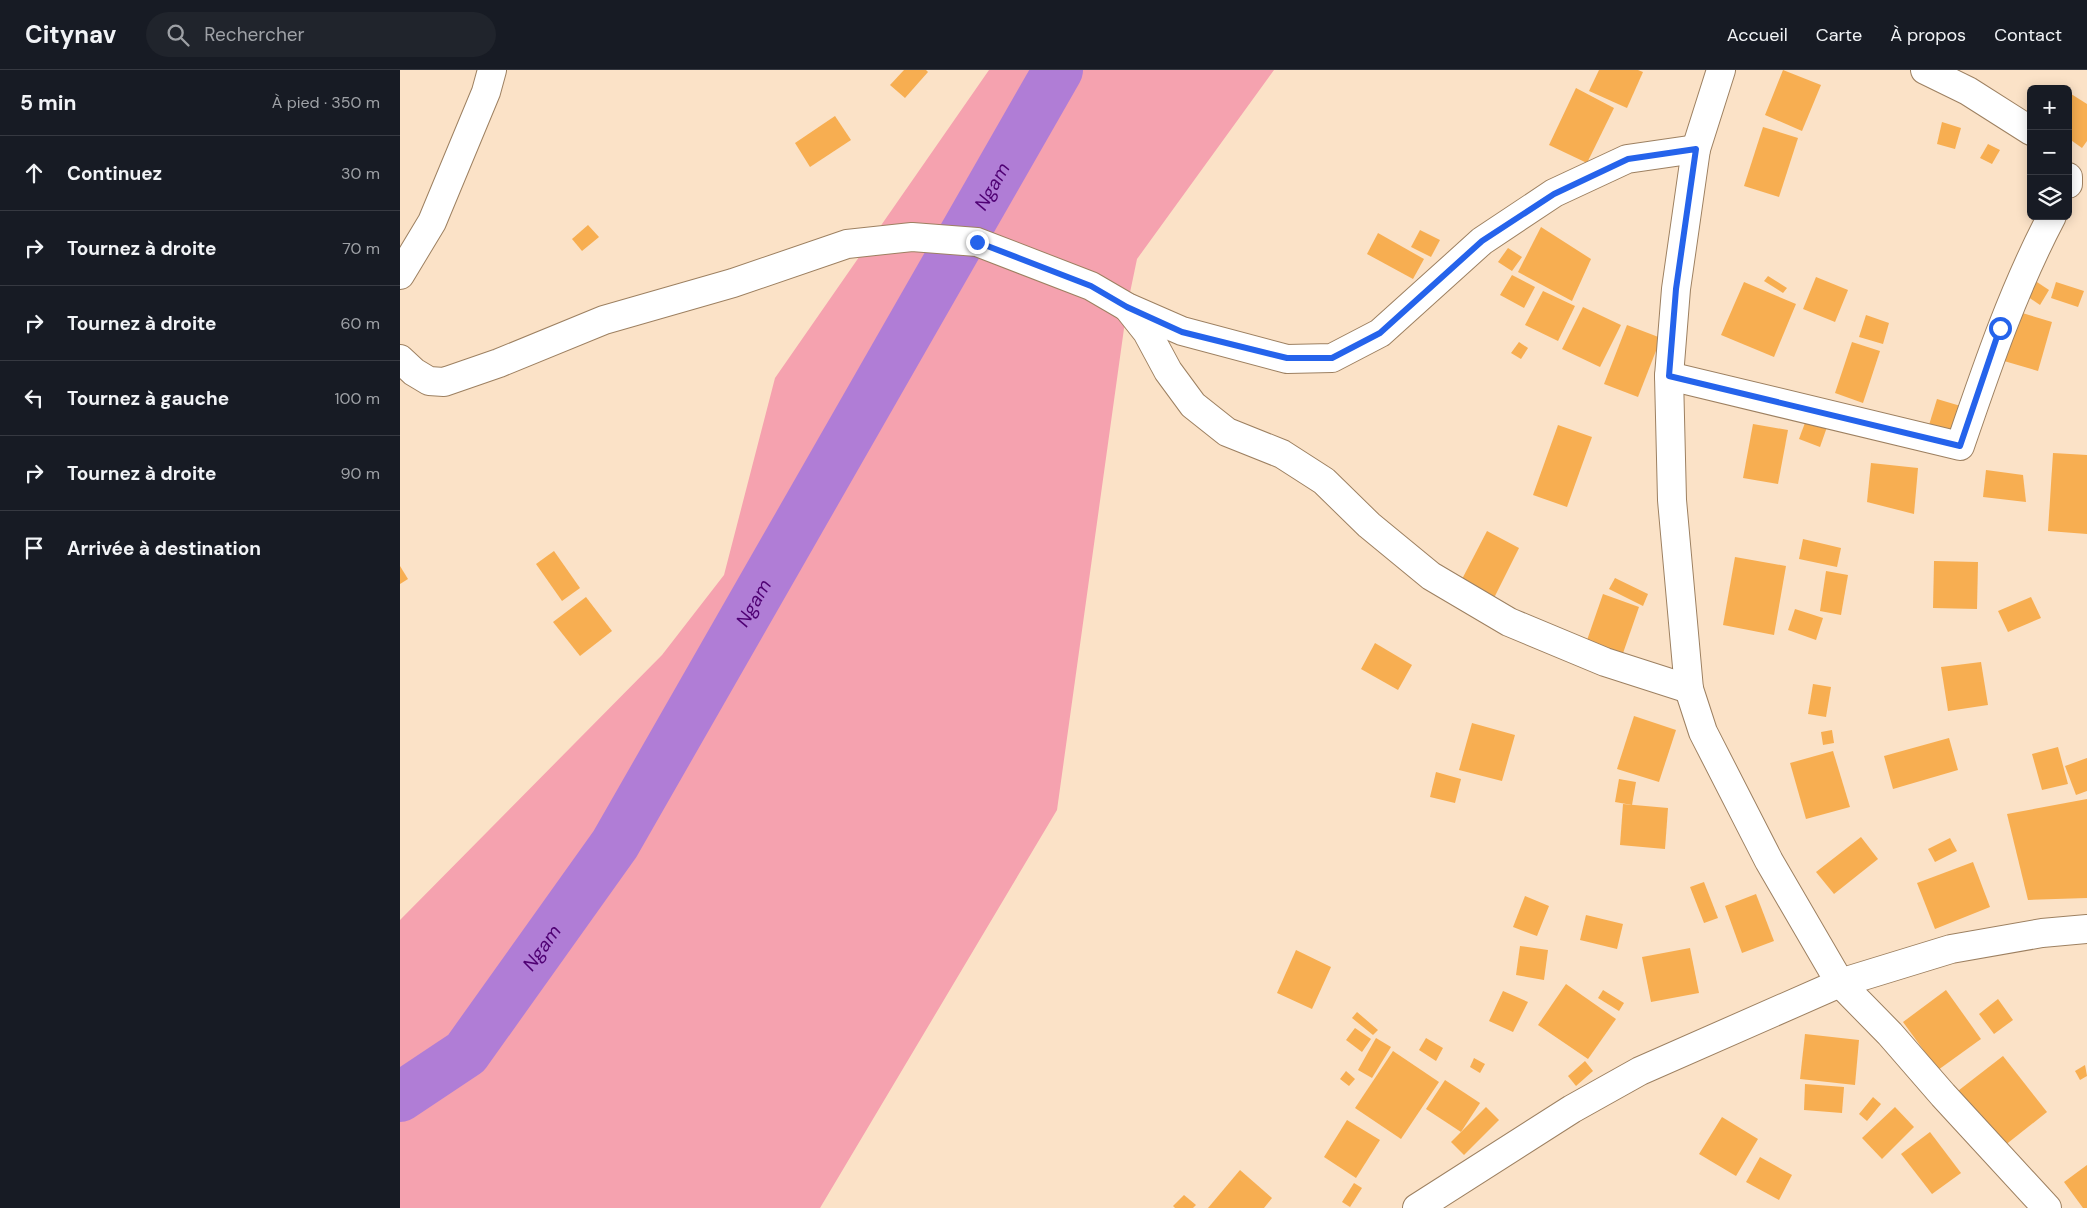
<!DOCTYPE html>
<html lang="fr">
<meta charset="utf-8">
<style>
body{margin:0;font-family:"DM Sans",sans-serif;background:#20242c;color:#f1f3f6}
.controls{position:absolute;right:15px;top:15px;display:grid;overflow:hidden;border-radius:8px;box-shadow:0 2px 12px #0003}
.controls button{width:45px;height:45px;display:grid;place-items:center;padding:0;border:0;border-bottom:1px solid #363941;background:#171b24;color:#f1f3f6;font:25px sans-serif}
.stop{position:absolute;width:15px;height:15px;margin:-11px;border:4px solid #2563eb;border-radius:50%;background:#fff}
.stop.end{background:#2563eb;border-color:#fff;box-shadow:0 1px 5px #0008}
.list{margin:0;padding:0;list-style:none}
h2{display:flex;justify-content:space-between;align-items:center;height:65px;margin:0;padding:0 20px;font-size:21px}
h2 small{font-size:16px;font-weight:400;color:#9ea1a6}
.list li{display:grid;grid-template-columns:32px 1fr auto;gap:15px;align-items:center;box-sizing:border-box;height:75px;padding:0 20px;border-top:1px solid #363941}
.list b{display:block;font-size:19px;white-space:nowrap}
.list em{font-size:16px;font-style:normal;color:#9ea1a6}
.icon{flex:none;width:28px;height:28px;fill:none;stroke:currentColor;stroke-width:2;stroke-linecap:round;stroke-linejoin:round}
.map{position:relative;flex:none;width:1687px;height:1138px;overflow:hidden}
header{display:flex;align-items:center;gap:30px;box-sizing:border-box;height:70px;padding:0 25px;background:#171b24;border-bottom:1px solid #363941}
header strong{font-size:24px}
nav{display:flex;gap:28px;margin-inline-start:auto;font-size:18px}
.search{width:350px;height:45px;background:#20242c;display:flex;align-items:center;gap:12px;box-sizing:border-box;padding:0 18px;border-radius:28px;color:#9ea1a6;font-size:19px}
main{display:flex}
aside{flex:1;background:#171b24}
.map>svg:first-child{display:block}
.green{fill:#f5a2af}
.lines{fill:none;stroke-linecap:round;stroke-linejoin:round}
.river{stroke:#b07dd6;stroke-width:50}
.building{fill:#f7ae51}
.minor-casing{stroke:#9d8061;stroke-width:30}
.minor{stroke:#fff;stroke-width:28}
.route{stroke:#2563eb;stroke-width:6}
.labels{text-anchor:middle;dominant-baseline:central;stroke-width:4.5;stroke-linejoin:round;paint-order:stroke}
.water-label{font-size:19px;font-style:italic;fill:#4f0073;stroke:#fff2e4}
</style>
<header>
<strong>Citynav</strong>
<div class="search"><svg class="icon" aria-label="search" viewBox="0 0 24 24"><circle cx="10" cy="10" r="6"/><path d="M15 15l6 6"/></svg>Rechercher</div>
<nav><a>Accueil</a><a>Carte</a><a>À propos</a><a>Contact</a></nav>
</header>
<main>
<aside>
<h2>5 min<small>À pied · 350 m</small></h2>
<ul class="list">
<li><svg class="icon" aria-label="ahead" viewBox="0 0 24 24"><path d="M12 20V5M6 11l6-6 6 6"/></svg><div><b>Continuez</b></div><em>30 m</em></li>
<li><svg class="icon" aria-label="right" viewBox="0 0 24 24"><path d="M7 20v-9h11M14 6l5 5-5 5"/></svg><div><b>Tournez à droite</b></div><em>70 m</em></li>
<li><svg class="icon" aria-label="right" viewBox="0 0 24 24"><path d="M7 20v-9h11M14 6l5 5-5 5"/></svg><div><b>Tournez à droite</b></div><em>60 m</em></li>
<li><svg class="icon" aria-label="left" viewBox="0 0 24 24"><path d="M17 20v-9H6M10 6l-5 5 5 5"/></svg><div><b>Tournez à gauche</b></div><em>100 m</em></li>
<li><svg class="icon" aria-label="right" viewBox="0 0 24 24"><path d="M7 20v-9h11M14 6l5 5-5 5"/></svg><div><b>Tournez à droite</b></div><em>90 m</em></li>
<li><svg class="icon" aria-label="arrive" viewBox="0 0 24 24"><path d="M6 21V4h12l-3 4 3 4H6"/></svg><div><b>Arrivée à destination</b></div></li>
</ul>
</aside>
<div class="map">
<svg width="1687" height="1138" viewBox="0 0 1687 1138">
<rect width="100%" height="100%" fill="#fbe2c7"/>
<!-- green -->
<path class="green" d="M 589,0 L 874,0 L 737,189 L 727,237 L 657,740 L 420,1138 L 0,1138 L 0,850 L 262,585 L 324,505 L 375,308 Z"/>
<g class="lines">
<!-- river -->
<path class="river" id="s1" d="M 0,1027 L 66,983 L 215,774 L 658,0"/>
</g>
<!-- building -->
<g class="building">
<path d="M 504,0 L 526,0 L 528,2 L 505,28 L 490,15 Z"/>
<path d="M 1199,0 L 1238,0 L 1243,2 L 1227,38 L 1189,21 Z"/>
<path d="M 1383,0 L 1421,15 L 1402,61 L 1365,45 Z"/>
<path d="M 1176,18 L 1214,38 L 1187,93 L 1149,75 Z"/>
<path d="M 1668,22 L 1687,34 L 1687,71 L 1682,78 L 1668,68 Z"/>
<path d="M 435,46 L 451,70 L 410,97 L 395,73 Z"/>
<path d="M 1542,52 L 1561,58 L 1555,79 L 1537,74 Z"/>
<path d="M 1363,57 L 1398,68 L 1379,127 L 1344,116 Z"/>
<path d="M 1588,74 L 1600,80 L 1592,94 L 1580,88 Z"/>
<path d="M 188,155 L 199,167 L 182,181 L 172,169 Z"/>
<path d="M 1141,157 L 1191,189 L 1172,231 L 1118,202 Z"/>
<path d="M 1020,160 L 1040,170 L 1031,187 L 1011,177 Z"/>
<path d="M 978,163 L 1024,189 L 1013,209 L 967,184 Z"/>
<path d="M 1108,178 L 1122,187 L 1112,201 L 1098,192 Z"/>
<path d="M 1112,205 L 1135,217 L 1124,238 L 1100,225 Z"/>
<path d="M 1368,206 L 1387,218 L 1383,223 L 1364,211 Z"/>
<path d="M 1416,207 L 1448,220 L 1435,252 L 1403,239 Z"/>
<path d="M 1631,208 L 1649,220 L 1640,235 L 1624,224 Z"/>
<path d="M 1344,212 L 1396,234 L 1374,287 L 1321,265 Z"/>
<path d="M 1656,212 L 1684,221 L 1678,237 L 1651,228 Z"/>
<path d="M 1143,221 L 1175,236 L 1158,271 L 1125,255 Z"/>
<path d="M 1183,237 L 1221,255 L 1200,297 L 1162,279 Z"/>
<path d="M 1619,242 L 1652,252 L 1638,301 L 1604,291 Z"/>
<path d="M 1466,245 L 1489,253 L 1483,274 L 1459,267 Z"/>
<path d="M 1227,255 L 1261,268 L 1238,327 L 1204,314 Z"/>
<path d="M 1119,272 L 1128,278 L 1121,289 L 1111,283 Z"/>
<path d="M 1452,272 L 1480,281 L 1463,333 L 1435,323 Z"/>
<path d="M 1537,329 L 1564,337 L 1555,363 L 1529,355 Z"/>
<path d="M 1406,350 L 1427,357 L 1420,377 L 1399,369 Z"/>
<path d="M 1353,354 L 1388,360 L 1378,414 L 1343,408 Z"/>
<path d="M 1158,355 L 1192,367 L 1167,437 L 1133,425 Z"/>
<path d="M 1653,383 L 1687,385 L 1687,464 L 1648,461 Z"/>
<path d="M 1471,393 L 1518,398 L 1514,444 L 1467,432 Z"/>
<path d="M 1586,400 L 1623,405 L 1626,432 L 1583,427 Z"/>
<path d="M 1087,461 L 1119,478 L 1093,530 L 1060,513 Z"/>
<path d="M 1403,469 L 1441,478 L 1437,497 L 1399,489 Z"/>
<path d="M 154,481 L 180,518 L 162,531 L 136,494 Z"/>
<path d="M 1335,487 L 1386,496 L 1374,565 L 1323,555 Z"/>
<path d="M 1534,491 L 1578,492 L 1577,539 L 1533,538 Z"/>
<path d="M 0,496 L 8,509 L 0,514 Z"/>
<path d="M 1426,501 L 1448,505 L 1441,545 L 1420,541 Z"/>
<path d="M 1215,508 L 1248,524 L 1243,536 L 1209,519 Z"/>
<path d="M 1203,524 L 1239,537 L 1221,589 L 1185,576 Z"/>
<path d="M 186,527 L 212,561 L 180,586 L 153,552 Z"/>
<path d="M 1631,527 L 1641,548 L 1608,562 L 1598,541 Z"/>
<path d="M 1395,539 L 1423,548 L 1416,570 L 1388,560 Z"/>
<path d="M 975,573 L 1012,595 L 998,620 L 961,599 Z"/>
<path d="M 1581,592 L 1588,635 L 1548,641 L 1541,597 Z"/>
<path d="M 1413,614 L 1431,617 L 1426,647 L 1408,644 Z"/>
<path d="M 1234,646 L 1276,660 L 1259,712 L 1217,699 Z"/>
<path d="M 1072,653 L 1115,665 L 1102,711 L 1059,700 Z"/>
<path d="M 1432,660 L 1434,673 L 1423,675 L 1421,662 Z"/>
<path d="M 1549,668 L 1558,700 L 1493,719 L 1484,686 Z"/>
<path d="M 1658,677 L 1668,714 L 1642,720 L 1632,684 Z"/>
<path d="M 1433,681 L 1450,737 L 1406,749 L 1390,693 Z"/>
<path d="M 1687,688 L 1687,721 L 1676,725 L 1665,696 Z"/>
<path d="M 1036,702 L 1061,709 L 1055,733 L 1030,727 Z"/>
<path d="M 1219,709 L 1236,712 L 1232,735 L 1215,732 Z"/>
<path d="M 1687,729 L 1687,828 L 1628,830 L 1607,744 Z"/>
<path d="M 1223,734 L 1268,738 L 1265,779 L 1220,775 Z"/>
<path d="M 1461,767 L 1478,789 L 1434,824 L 1416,802 Z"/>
<path d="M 1550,768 L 1557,781 L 1535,792 L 1528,779 Z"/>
<path d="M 1573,792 L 1590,837 L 1535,859 L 1517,813 Z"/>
<path d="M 1304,812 L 1318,848 L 1304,853 L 1290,817 Z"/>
<path d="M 1356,824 L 1374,871 L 1342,883 L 1325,836 Z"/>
<path d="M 1125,826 L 1149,836 L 1137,866 L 1113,857 Z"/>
<path d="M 1186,845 L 1223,854 L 1217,879 L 1180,870 Z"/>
<path d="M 1120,876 L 1148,880 L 1144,910 L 1116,905 Z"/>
<path d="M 1290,878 L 1299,923 L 1251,932 L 1242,887 Z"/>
<path d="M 896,880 L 931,897 L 912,939 L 877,923 Z"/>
<path d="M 1166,914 L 1216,949 L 1188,989 L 1138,955 Z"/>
<path d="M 1203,920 L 1224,933 L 1219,941 L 1198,928 Z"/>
<path d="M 1546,920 L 1581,969 L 1538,1000 L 1503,952 Z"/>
<path d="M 1103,921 L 1128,932 L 1113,962 L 1089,951 Z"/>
<path d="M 1598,929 L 1613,950 L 1594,964 L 1579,944 Z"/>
<path d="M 957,942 L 978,960 L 973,965 L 952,948 Z"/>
<path d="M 955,958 L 971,969 L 962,982 L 946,970 Z"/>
<path d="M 1405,964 L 1459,970 L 1455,1015 L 1400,1009 Z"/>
<path d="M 976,968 L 991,977 L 972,1008 L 958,1000 Z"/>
<path d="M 1026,968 L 1043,978 L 1036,991 L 1019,980 Z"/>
<path d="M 993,981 L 1039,1012 L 1001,1069 L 955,1038 Z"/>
<path d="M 1603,986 L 1647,1042 L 1599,1080 L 1554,1024 Z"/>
<path d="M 1074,988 L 1085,994 L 1080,1003 L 1070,997 Z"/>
<path d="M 1185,991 L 1193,1001 L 1176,1016 L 1168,1006 Z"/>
<path d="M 1685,995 L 1687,1006 L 1680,1010 L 1675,1001 Z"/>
<path d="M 946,1001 L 955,1009 L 949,1016 L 940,1009 Z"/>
<path d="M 1045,1010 L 1080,1033 L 1061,1062 L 1026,1039 Z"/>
<path d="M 1405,1014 L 1444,1017 L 1442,1043 L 1404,1040 Z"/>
<path d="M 1473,1027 L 1481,1034 L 1467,1051 L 1459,1044 Z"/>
<path d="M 1086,1037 L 1099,1050 L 1064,1085 L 1051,1072 Z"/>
<path d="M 1495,1037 L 1514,1057 L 1482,1089 L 1462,1068 Z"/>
<path d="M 1322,1047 L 1358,1069 L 1336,1106 L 1299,1084 Z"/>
<path d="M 947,1050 L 980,1070 L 956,1108 L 924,1087 Z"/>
<path d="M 1530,1062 L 1561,1103 L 1532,1124 L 1501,1084 Z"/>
<path d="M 1360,1087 L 1392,1105 L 1379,1130 L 1346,1112 Z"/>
<path d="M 1687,1095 L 1687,1138 L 1683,1138 L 1664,1112 Z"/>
<path d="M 840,1100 L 872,1128 L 864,1138 L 808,1138 Z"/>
<path d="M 954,1113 L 962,1118 L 950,1137 L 942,1132 Z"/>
<path d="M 784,1125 L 796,1135 L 793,1138 L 775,1138 L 773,1136 Z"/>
</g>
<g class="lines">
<defs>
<g id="minor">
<path d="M 1321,0 L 1296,79 L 1276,219 L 1269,306 L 1272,430 L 1289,619 L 1303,662 L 1369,791 L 1440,913 L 1490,964 L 1543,1025 L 1647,1138"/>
<path d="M 1525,0 L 1568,21 L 1631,61"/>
<path d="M 1668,107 L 1668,114"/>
<path d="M 0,205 L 32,152 L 86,22 L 92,0"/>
<path d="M 728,238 L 747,262 L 768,301 L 793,335 L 827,362 L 882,384 L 924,411 L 969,455 L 1031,506 L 1109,552 L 1205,592 L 1289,619"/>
<path d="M 0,289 L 14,302 L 29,311 L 44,312 L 99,293 L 204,250 L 333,213 L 447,174 L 512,167 L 577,172 L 691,216 L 727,237 L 782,261 L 887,289 L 932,288 L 980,263 L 1082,171 L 1154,123 L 1227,89 L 1296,79"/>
<path d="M 1269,306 L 1560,376 C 1587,297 1613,220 1652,146"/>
<path d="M 1017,1138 L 1172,1039 L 1240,1001 L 1440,913 L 1551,879 L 1642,863 L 1687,859"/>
</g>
</defs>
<!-- minor casing -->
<use href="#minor" class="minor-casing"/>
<!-- minor -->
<use href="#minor" class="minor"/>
</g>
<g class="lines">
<!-- route -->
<path class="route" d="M 577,172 L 691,216 L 727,237 L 782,262 L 887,288 L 932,288 L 980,263 L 1082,171 L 1154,124 L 1228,89 L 1296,79 L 1276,219 L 1269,306 L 1560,376 L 1600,258"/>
</g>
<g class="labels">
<!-- water labels -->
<g class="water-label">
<text stroke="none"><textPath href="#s1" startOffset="1094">Ngam</textPath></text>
<text stroke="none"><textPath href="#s1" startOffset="614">Ngam</textPath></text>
<text stroke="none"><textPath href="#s1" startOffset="209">Ngam</textPath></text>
</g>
</g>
</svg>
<div class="controls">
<button>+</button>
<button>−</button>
<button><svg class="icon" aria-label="layers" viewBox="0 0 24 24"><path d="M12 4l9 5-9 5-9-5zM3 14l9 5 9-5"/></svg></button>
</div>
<div class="stop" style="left:1600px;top:258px"></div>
<div class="stop end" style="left:577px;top:172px"></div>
</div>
</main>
